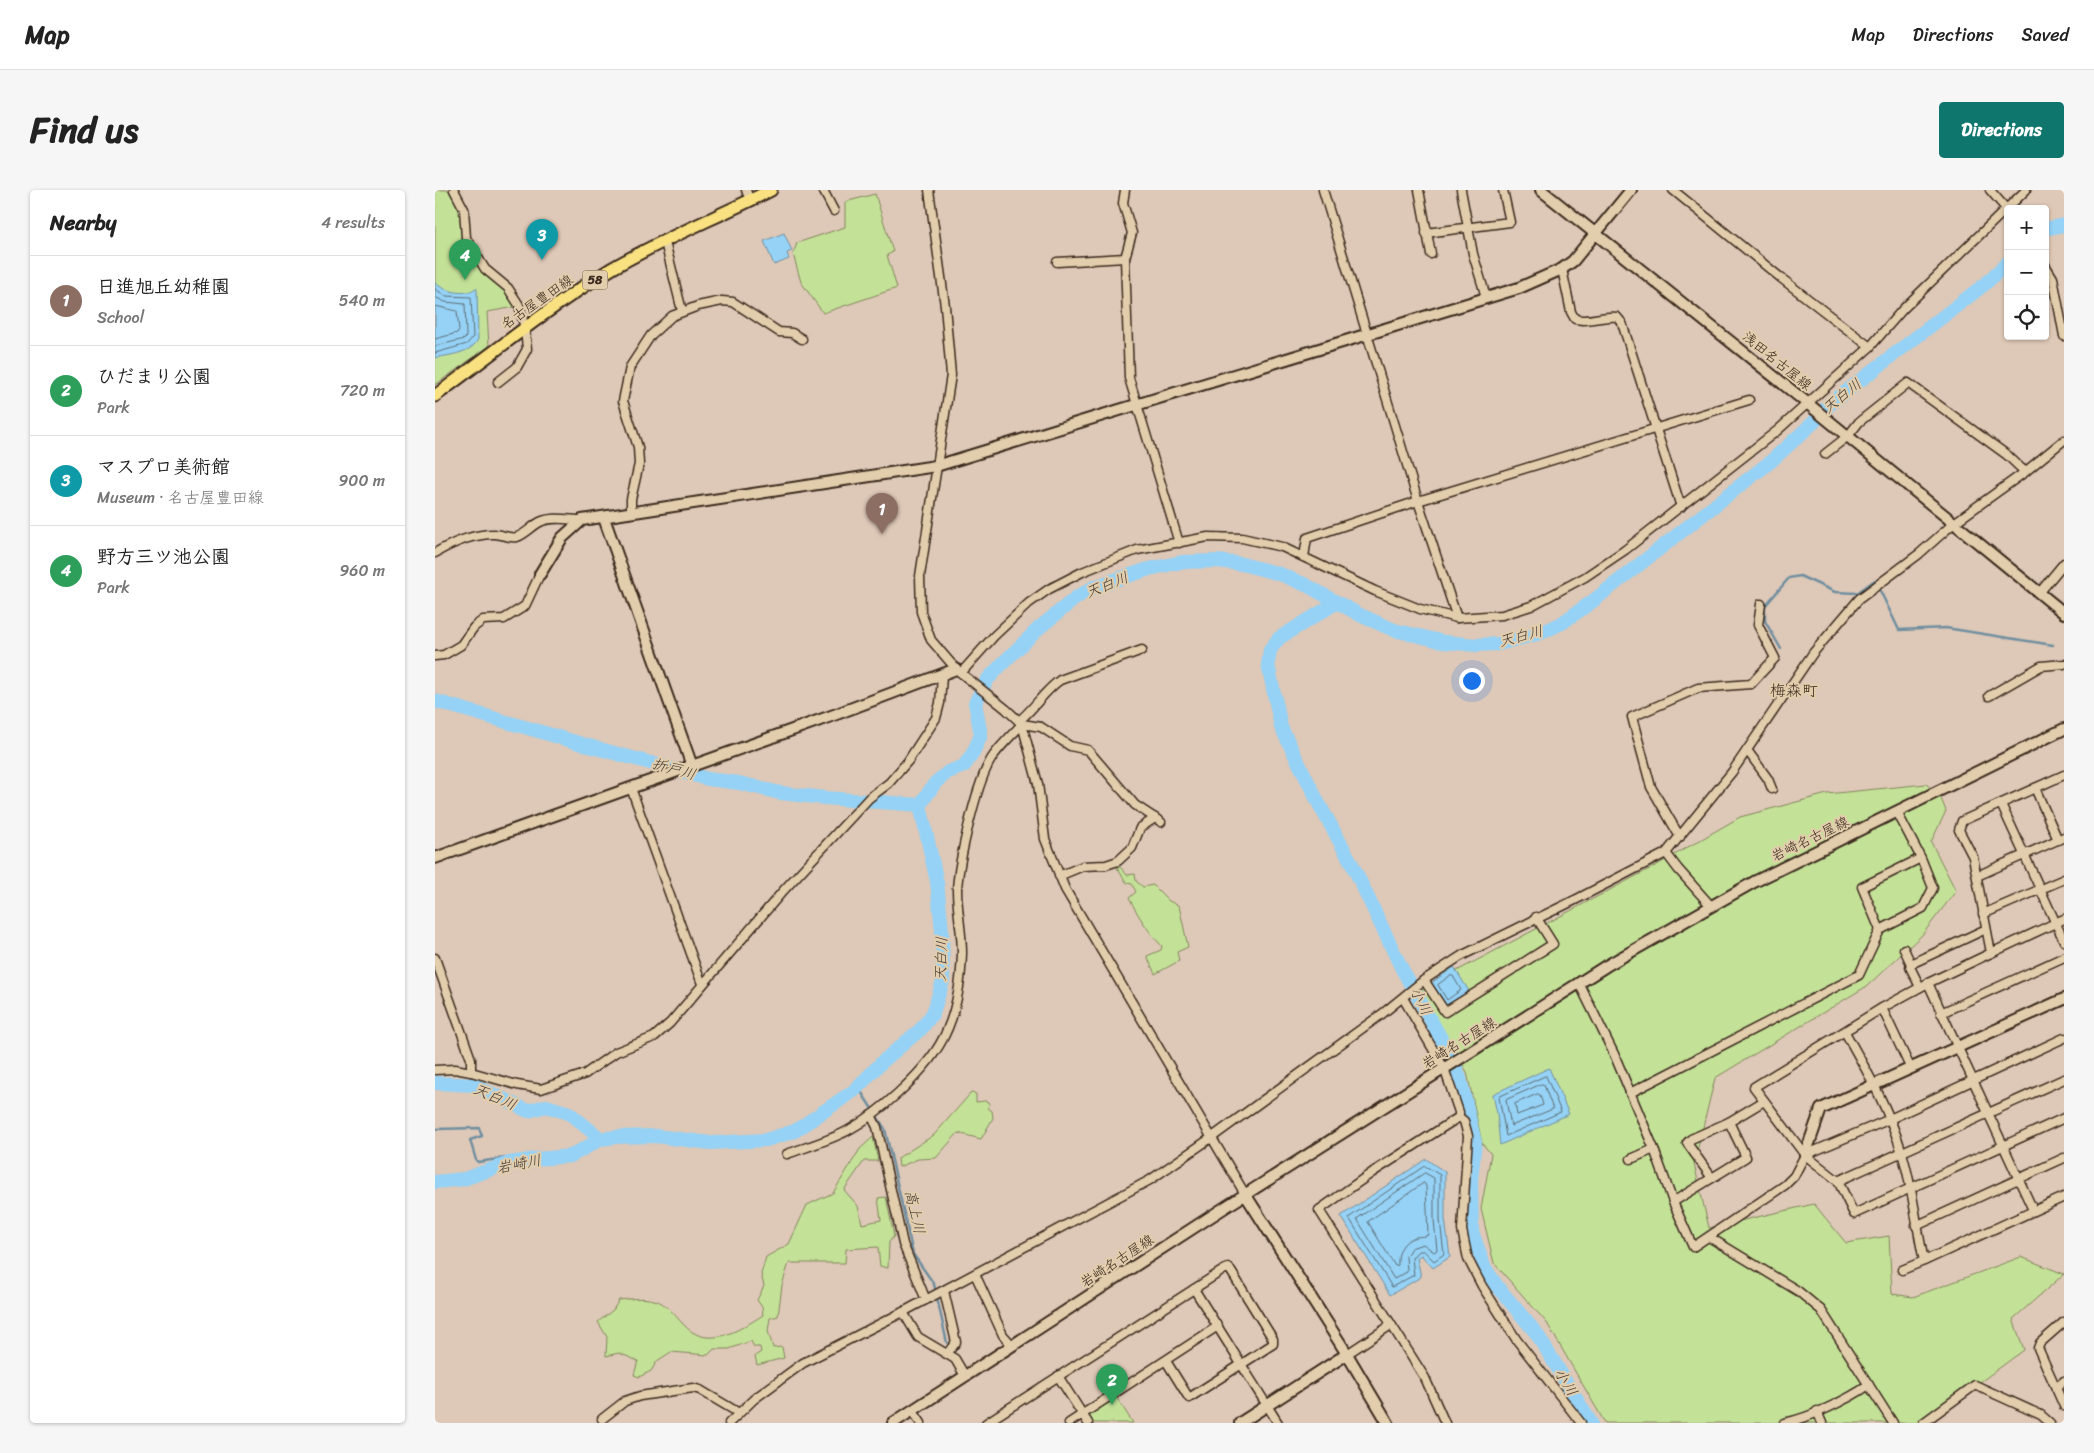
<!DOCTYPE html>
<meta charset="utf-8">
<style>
body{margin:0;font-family:Sriracha,"Klee One",sans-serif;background:#f6f6f6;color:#222}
.controls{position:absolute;right:15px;top:15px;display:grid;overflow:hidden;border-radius:5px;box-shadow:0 1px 4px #0004}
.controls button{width:45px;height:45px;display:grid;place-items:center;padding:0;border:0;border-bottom:1px solid #e0e0e0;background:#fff;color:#222;font:25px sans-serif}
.you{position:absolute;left:1036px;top:490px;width:18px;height:18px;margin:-12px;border:4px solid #fff;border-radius:50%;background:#1a73e8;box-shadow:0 0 0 8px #1a73e833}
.badge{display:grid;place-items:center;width:32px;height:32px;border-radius:50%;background:#0f766e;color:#fff;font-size:16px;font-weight:700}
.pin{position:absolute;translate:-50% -41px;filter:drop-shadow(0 1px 2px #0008)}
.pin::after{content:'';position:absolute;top:26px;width:18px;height:15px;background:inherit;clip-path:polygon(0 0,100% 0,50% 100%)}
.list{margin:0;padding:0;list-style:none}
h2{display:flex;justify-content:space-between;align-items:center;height:65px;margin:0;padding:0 20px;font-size:21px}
h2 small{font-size:16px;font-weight:400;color:#767676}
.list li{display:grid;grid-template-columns:32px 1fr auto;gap:15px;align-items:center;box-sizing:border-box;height:90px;padding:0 20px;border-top:1px solid #e0e0e0}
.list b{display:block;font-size:19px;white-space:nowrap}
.list p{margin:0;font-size:16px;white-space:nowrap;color:#767676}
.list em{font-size:16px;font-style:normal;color:#767676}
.icon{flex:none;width:28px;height:28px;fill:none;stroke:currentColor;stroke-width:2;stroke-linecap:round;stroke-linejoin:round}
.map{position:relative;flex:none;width:1629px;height:1233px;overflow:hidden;border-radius:5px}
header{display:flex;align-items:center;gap:30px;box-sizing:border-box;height:70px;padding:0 25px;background:#fff;border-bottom:1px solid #e0e0e0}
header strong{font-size:24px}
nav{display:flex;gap:28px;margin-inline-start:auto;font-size:18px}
.intro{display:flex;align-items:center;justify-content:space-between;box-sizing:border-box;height:120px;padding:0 30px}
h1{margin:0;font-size:35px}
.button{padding:12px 22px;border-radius:5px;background:#0f766e;color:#fff;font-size:18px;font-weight:700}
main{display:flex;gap:30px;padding:0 30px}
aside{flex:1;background:#fff;border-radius:5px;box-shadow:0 1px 4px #0004}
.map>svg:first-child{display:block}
.green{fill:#c4e198;stroke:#80865b}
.water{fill:#95d2f6;stroke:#718fa0}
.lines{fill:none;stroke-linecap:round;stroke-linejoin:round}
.shore{stroke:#5f6d74;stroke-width:1}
.stream{stroke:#718fa0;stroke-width:2.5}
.river{stroke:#95d2f6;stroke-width:14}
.street-casing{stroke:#3b2a1e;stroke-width:11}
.secondary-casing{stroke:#3b2a1e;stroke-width:14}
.primary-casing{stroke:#3b2a1e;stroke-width:15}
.street{stroke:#e2cdac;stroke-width:8}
.secondary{stroke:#e2cdac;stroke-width:10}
.primary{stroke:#f9e181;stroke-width:11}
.labels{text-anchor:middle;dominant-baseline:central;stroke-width:4;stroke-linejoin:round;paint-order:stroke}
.shield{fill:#e2cdac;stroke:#6d5b49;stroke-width:1}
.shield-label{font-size:12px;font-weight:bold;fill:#3b2a1e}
.street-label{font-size:14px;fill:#3b2a1e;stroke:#e2cdac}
.water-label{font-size:15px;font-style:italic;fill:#443b34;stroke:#e2cdac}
.quarter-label{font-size:16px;fill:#3b2a1e;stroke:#e2cdac}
</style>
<header>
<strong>Map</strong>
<nav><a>Map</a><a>Directions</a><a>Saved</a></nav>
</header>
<div class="intro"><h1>Find us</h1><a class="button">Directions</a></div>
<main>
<aside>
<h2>Nearby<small>4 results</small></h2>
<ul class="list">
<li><span class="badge" style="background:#8d6e63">1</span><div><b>日進旭丘幼稚園</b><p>School</p></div><em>540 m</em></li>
<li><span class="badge" style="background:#2e9e5b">2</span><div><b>ひだまり公園</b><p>Park</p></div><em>720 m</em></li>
<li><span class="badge" style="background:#0f9aa8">3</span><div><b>マスプロ美術館</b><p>Museum · 名古屋豊田線</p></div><em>900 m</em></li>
<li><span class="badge" style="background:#2e9e5b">4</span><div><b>野方三ツ池公園</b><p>Park</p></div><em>960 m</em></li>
</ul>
</aside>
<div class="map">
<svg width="1629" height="1233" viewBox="0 0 1629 1233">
<rect width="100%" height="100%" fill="#dec8b7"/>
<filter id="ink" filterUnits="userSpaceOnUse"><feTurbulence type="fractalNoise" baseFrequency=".02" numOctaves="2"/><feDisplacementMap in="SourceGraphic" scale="10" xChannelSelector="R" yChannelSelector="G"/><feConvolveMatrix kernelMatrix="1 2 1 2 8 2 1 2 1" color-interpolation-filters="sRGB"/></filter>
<g filter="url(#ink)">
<!-- green -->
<g class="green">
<path d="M 0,0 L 15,0 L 27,20 L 29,49 L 71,100 L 80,117 L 52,122 L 54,156 L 0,195 Z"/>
<path d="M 440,4 L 458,62 L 452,65 L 462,98 L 388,123 L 366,92 L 358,64 L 362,53 L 410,37 L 410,12 Z"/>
<path d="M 1491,594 L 1505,606 L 1511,621 L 1496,652 L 1521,701 L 1487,745 L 1432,796 L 1280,888 L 1259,974 L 1274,1038 L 1379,1014 L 1411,1053 L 1454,1046 L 1457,1104 L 1478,1107 L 1586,1067 L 1629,1084 L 1578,1129 L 1589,1160 L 1489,1233 L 1170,1233 L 1112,1133 L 1059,1073 L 1046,1019 L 1056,964 L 1047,953 L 1032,882 L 984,801 L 1222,675 L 1305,627 L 1392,604 Z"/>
<path d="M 685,677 L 692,685 L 700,684 L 701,691 L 708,697 L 718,695 L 734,711 L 744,716 L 753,757 L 742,762 L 744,771 L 720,784 L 712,766 L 726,760 L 727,756 C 713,742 703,725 694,708 L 701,702 L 697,694 L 692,693 L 682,678 Z"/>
<path d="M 536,903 L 541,904 L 541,912 L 550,911 L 555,913 L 553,918 L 557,921 L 558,928 L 546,949 L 523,943 L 501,968 L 483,969 L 464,977 L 463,968 L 499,945 Z"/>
<path d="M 438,947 L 443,971 L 429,971 L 409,1000 L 423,1016 L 427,1034 L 446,1030 L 443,1008 L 451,1007 L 459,1046 L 454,1052 L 453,1078 L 445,1076 L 443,1057 L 411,1059 L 410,1073 L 354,1073 L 347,1095 L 343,1126 L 335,1128 L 333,1141 L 338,1158 L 347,1157 L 349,1168 L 322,1175 L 320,1166 L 326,1162 L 325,1157 L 319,1157 L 316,1151 L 294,1159 L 279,1159 L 273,1165 L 236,1162 L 222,1171 L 216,1181 L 204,1187 L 199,1185 L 203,1171 L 184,1163 L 171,1166 L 172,1147 L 163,1132 L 178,1120 L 184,1110 C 195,1109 207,1107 219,1110 C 232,1113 239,1125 248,1134 C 272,1161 303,1141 328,1125 L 327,1117 L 322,1110 L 329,1096 L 326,1084 L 331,1067 L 354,1054 L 372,1015 L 398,1003 L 425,959 Z"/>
<path d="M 680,1205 L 698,1233 L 658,1233 L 654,1225 Z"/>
</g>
<!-- water -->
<g class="water">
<path d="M 349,43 L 357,61 L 352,63 L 354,69 L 339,75 L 329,51 Z"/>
<path d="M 0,93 C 10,101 29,107 41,98 L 42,99 L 43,149 C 38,163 14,165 0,168 Z"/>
<path d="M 1019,777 L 1034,801 L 1010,818 L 996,793 Z"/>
<path d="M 1114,878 L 1134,924 L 1065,955 L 1062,924 L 1058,904 Z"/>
<path d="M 991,969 L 1010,982 L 1010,1029 L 1015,1067 L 998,1078 L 986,1065 L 982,1068 L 986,1087 L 955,1105 L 906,1026 Z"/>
</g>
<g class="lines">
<!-- shore -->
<g class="shore">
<path d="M 0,99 L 11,106 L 36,107 L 38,147 L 32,154 L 0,163"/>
<path d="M 0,107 L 10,112 L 30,114 L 31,146 L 30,149 L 0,156"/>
<path d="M 0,116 L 22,121 L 24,140 L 22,143 L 0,149"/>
<path d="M 1015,786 L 1018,786 L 1026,800 L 1012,810 L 1003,795 Z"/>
<path d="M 1111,886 L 1126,922 L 1071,946 L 1064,907 Z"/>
<path d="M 1107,894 L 1109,895 L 1118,919 L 1076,936 L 1071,910 Z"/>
<path d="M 1103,904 L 1105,905 L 1108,915 L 1082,925 L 1080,914 Z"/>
<path d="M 990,976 L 1005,985 L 1005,1030 L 1009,1064 L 999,1071 L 989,1061 L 983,1061 L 977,1068 L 979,1085 L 957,1097 L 914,1028 Z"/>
<path d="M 990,983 L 999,988 L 999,1030 L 1002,1060 L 999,1062 L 988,1054 L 976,1058 L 971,1066 L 972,1082 L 959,1089 L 922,1029 Z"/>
<path d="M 989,993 L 991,996 L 993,1045 C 989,1047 986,1046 981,1047 C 968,1050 962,1062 963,1075 L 960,1076 L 933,1032 Z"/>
</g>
<!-- stream -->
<g class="stream">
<path d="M 1346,459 L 1330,431 L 1330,416 L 1354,388 L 1365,386 L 1400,402 L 1422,403 L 1440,390 L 1464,440 L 1511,438 L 1618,455"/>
<path d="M 423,897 L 450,939 L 478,1064 L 499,1094 L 512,1153"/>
<path d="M 0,939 L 44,938 L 47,946 L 35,950 L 41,970 L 43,972 L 70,968 L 74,973"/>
</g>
<!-- river -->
<g class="river">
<path d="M 1610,39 L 1629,35"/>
<path d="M 901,413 L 844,448 L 835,460 L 833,474 L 846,537 L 884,614 L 916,672 L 967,779 L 1016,866 L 1025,888 L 1040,952 L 1036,991 L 1037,1042 L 1050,1078 L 1062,1096 L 1102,1144 L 1156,1233"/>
<path d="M 0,511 L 154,556 L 273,589 L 304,593 L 345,603 L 390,608 L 485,615"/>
<path d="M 0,893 L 39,895 L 93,921 L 111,916 L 134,923 L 166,949"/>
<path d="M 0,992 L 29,989 L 74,973 L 101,969 L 136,966 L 166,949 L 180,947 L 221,946 L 275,953 L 331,950 L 360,941 L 420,900 L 446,873 L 486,839 L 498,823 L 508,791 L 507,741 L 502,692 L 485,615 L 500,593 L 513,582 L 529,576 L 538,563 L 546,545 L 540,513 L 552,490 L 567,474 L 604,438 L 642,407 L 659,397 L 714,379 L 747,372 L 782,371 L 807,374 L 845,384 L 871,395 L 925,425 L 959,440 L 1009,452 L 1041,455 L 1063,454 L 1106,443 L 1127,433 L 1158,411 L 1335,272 L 1379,232 L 1395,214 L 1550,94 L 1573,72"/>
</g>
<defs>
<g id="street">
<path d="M 19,0 L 29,19 L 31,48 L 50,79 L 73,98 L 84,115 L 90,139 L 92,159 L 82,177 L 63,192"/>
<path d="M 311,0 L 315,11"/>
<path d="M 388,0 L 399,21"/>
<path d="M 494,0 L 510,116 L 516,185 L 485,386 L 486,422 L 496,450 L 521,479 L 571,519 L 587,534 L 603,594 L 610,649 L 630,699 L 810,1004"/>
<path d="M 690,0 L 688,13 L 697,43 L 690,68 L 694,188 L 744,353"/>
<path d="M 888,0 L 983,311 L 1022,428"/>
<path d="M 984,0 L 996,64"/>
<path d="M 1026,0 L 1038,64 L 1051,107"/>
<path d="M 1238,0 L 1346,88 L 1435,157"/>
<path d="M 1555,0 L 1573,21"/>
<path d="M 991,43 L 1075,32 L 1068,0"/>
<path d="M 230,52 L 247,121"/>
<path d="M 622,72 L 690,68"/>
<path d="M 1610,75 L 1618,88 L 1629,146"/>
<path d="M 1127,79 L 1136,122 L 1140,129 C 1154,133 1168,125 1182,127 L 1187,133 L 1246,317"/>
<path d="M 1390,264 L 1413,246 L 1424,232 L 1473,193 L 1572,265 L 1590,282"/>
<path d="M 196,323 L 196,309 L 204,274 L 203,257 L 188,211 L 195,177 L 216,145 L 237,126 L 263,116 L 287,111 L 298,112 L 344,142 L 357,143 L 367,149"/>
<path d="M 0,363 C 17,353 39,344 59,344 C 67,344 74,349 82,347 C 91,344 97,336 105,332 C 117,326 135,330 147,330"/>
<path d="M 869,367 L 872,348 L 983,311 L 1314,210"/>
<path d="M 1605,402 L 1629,373"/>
<path d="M 0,466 L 9,465 L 26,455 L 39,437 L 48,430 L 69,429 L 90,416 L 105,384"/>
<path d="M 526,483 L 559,446 L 594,413 L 614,399 L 647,382 L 702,360 L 773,347 L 807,348 L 847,357 L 940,401 L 985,419 L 1022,428 L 1067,425 L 1096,416 L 1150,387 L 1190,360 L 1343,240 L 1435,157 L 1468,119 L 1591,0"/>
<path d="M 1554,506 L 1606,476 L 1629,474"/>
<path d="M 584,531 C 599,519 609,501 625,490 L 707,460"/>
<path d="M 1312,560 L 1333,589 L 1337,599"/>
<path d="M 1629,585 L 1527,631 L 1524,640 L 1538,667 L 1556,763 L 1493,793 L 1447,818 L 1319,897 L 1370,965 L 1403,991 L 1419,1024 L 1629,928"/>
<path d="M 196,598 L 267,794"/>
<path d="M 1600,598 L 1623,650"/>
<path d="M 1566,614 L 1629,751"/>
<path d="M 1462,622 L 1486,668 L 1498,698 L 1488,718 L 1445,740 L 1427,697 L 1486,668"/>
<path d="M 1245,647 L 1216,597 L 1197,527 L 1263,498 L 1316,494 L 1340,468 L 1323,435 L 1326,414"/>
<path d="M 1231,663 L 1243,679 L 1276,716"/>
<path d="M 624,686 L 648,676 L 671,675 L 683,671 L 697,658 L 705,638 L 720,628"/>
<path d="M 1542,686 L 1629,647"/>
<path d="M 1548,724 L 1629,689"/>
<path d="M 1469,759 L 1476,774"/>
<path d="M 1556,763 L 1629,729"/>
<path d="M 0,768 L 36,869 L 36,882"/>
<path d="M 989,790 L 1010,822 L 1118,754 L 1101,727"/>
<path d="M 1144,793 L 1179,864 L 1219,959 L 1238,1012 L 1258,1057 L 1350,995 L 1359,986 L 1370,965 L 1455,929 L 1629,848"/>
<path d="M 1493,793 L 1598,1020"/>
<path d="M 1485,797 L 1475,777 L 1476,774 L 1551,739"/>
<path d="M 968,808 L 1009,878 L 1024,922 L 1024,927 L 938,982 L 884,1020 L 990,1188 L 1010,1233"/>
<path d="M 1447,818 L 1475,877"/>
<path d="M 1506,823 L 1629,767"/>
<path d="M 1410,842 C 1432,881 1454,919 1467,963 C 1478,998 1481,1035 1489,1071 L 1629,1007"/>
<path d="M 0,880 L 20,879 L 36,882 L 82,895 L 106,899 L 150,884 L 181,862 L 219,847 L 235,833 L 348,701 L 434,608 L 454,593 L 473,571 L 501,528 L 505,513 L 507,486"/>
<path d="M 1195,903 L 1424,785 L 1445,740"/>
<path d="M 436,925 L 442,937 L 468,1054 L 491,1110"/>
<path d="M 1024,927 L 1029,931 L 1033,946 L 1027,1040 L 1033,1069 L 1047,1096 L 1081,1149 L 1146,1233"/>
<path d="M 352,964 C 371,957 393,951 412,941 C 443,924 487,885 505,854 C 521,827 526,794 527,763 C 527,742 522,721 522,699 C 524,671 542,587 559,565 C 567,554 578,544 587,534 L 606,537 L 635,556 L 653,560 L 700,615 L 726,632"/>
<path d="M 1196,969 L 1219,959"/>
<path d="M 1277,988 L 1252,953 L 1256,949 L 1294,932"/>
<path d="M 1403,991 L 1629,889"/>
<path d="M 1238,1012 L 1311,967 L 1294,932 L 1329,911"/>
<path d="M 1481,1036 L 1629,968"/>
<path d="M 1274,1047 L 1363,1101 L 1386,1120 L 1458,1233"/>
<path d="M 1467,1080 L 1489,1071"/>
<path d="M 540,1084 L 568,1145 L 577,1155"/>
<path d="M 759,1099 L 843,1233"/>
<path d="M 509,1101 L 521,1152 L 512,1164"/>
<path d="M 468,1122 L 483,1147 L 520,1169 L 530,1186"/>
<path d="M 1629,1132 L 1605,1153 L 1603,1158 L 1629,1216"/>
<path d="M 912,1164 L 956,1135"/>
<path d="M 623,1186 L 653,1233"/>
<path d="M 1621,1198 L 1629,1191"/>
<path d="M 477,1220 L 486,1233"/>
<path d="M 1382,1221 L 1387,1233"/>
<path d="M 167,1229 L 190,1211 L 205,1206 L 258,1198 L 265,1200 L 304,1223"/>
<path d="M 294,1233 L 319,1209 L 368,1173 L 468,1122 L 715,990 L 776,948 L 947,824 L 989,790 L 1026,766 L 1140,710 L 1231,663 L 1297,582 L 1378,463 L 1424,409 L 1484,364 L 1519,333 L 1590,282 L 1629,250"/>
<path d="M 551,1233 L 790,1079 L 794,1078 L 838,1149 L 838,1154 L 754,1208 L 731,1171"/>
<path d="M 634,1233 L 783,1136"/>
<path d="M 1349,1233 C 1375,1228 1412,1210 1434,1195"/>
<path d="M 1488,1233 L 1540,1195 L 1606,1225 L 1615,1233"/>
</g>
<g id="secondary">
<path d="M 1106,0 L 1372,213 L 1629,423"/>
<path d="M 169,328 L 257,576"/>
<path d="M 105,384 L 127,348 L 147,330 L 501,276 L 1084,98 L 1127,79 L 1138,71 L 1196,0"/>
<path d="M 0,668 L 399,525 L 521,479"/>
<path d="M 1370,965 L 1386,919 L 1629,809"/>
<path d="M 810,1004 L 912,1164 L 953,1233"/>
<path d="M 458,1233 L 792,1016 L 1171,776 L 1319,692 L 1629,539"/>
<path d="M 805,1233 L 912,1164"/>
</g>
<path id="primary" d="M 0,206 C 58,163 114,117 176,79 C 227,49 283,27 336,0"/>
</defs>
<!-- street casing -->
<use href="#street" class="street-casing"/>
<!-- secondary casing -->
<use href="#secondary" class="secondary-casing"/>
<!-- primary casing -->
<use href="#primary" class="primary-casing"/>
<!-- street -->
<use href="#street" class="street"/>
<!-- secondary -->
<use href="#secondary" class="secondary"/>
<!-- primary -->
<use href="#primary" class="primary"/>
</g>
</g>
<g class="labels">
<!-- shield labels -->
<rect class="shield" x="147.5" y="80.5" width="25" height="19" rx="4"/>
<g class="shield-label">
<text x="160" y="90">58</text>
</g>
<!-- street labels -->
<g class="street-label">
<text transform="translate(102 112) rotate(-35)">名古屋豊田線</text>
<text transform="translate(1342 171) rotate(39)">浅田名古屋線</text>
<text transform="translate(1375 649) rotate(-26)">岩崎名古屋線</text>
<text transform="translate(1024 853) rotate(-32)">岩崎名古屋線</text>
<text transform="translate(682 1071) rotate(-33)">岩崎名古屋線</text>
</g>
<!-- water labels -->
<g class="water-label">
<text transform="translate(1407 206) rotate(-39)">天白川</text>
<text transform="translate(672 395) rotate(-22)">天白川</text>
<text transform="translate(1086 446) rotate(-15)">天白川</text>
<text transform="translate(239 579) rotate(16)">折戸川</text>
<text transform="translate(506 769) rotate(-88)">天白川</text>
<text transform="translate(986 811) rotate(63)">小川</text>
<text transform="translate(60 907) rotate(23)">天白川</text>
<text transform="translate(84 974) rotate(-11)">岩崎川</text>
<text transform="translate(480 1022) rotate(77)">高上川</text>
<text transform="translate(1131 1192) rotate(58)">小川</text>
</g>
<!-- quarter labels -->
<g class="quarter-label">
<text x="1359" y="500">梅森町</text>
</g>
</g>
</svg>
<div class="controls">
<button>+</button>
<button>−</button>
<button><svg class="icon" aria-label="locate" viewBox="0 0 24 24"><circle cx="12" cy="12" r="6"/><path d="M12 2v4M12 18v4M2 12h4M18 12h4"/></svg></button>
</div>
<div class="you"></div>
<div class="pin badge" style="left:447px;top:344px;background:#8d6e63">1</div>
<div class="pin badge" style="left:677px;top:1215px;background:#2e9e5b">2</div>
<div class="pin badge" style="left:107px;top:70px;background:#0f9aa8">3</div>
<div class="pin badge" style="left:30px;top:90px;background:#2e9e5b">4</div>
</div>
</main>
